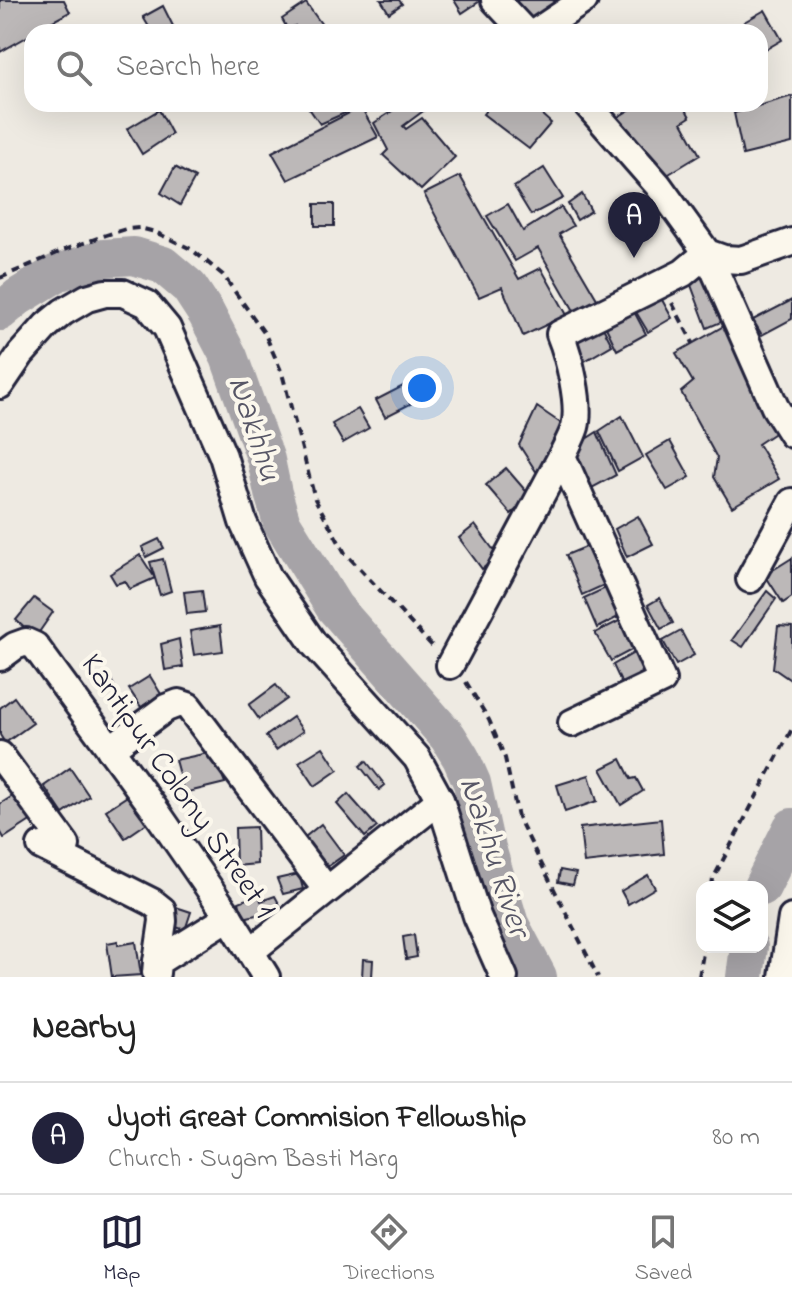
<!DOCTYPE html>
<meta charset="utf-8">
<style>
body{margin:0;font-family:"Indie Flower",sans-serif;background:#f6f6f6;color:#222}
.controls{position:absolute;right:24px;bottom:24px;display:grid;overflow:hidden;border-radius:16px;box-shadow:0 8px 32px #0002}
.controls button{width:72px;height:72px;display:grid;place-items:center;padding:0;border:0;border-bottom:2px solid #e0e0e0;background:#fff;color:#222;font:40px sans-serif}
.you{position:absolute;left:422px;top:388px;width:28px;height:28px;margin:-20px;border:6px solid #fff;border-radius:50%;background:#1a73e8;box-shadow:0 0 0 12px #1a73e833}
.badge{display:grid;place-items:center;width:52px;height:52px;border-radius:50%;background:#22223b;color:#fff;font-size:26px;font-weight:700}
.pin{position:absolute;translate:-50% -66px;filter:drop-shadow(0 2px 4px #0008)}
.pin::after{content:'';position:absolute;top:42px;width:28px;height:24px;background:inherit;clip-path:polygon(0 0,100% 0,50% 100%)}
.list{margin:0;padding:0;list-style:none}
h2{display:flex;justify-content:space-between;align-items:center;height:104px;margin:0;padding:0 32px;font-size:34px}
h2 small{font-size:26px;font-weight:400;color:#767676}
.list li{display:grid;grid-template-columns:52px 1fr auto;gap:24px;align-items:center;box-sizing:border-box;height:112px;padding:0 32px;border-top:2px solid #e0e0e0}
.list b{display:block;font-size:30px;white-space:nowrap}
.list p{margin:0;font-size:26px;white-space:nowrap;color:#767676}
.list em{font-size:26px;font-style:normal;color:#767676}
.icon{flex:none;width:44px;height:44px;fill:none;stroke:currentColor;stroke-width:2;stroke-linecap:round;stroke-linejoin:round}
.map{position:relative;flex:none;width:792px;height:977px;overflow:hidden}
.search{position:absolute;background:#fff;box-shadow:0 8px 32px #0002;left:24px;right:24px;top:24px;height:88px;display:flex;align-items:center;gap:20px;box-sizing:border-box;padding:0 28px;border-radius:24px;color:#767676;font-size:30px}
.sheet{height:216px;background:#fff}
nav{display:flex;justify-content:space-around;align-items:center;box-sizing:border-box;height:112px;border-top:2px solid #e0e0e0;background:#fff;font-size:22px;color:#767676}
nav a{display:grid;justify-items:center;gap:4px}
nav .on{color:#22223b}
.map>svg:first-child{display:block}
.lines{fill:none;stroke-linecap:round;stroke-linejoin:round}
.river{stroke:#a6a3a7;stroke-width:38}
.building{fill:#bcb8b8;stroke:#22223b;stroke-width:2}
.minor-casing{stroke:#22223b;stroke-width:32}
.path{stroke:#22223b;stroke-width:4;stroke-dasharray:8 6;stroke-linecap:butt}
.minor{stroke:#fbf7ec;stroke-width:26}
.labels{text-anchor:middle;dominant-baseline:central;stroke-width:8;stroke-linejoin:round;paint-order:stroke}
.street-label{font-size:32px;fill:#22223b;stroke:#fbf7ec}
.water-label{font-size:34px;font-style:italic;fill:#575666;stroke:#fbf7ec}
</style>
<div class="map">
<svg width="792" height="977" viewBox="0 0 792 977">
<rect width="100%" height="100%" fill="#eeeae2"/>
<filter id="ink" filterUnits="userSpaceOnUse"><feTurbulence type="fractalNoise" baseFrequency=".0125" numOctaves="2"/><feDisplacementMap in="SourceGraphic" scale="16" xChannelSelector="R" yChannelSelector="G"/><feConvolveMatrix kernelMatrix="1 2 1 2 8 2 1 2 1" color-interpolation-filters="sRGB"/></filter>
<g filter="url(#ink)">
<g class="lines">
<!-- river -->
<g class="river">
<path d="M 0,312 L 18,297 L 57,273 L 104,258 L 134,256 L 163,265 L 189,287 L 206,313 L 229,357 L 266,460 L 273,493 L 282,523 L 334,607 L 448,737 L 461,758 L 472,783 L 484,838 L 510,924 L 538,977"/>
<path d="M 762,887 L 792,827"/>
<path d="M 745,977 L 749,947"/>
</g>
</g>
<!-- building -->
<g class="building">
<path d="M 0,0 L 64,0 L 70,12 L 32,32 L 32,34 L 0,52 Z"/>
<path d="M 381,0 L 399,0 L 402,4 L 389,13 Z"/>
<path d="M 454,0 L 479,0 L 480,1 L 462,13 Z"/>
<path d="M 517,0 L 563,0 L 527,24 L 514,2 Z"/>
<path d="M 306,3 L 325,29 L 321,32 L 298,32 L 295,26 L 288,30 L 282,19 Z"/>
<path d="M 163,6 L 176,32 L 152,32 L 143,17 Z"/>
<path d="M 765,10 L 782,40 L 761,52 L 760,32 L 750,32 L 744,22 Z"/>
<path d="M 792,96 L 792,143 L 743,155 L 734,113 Z"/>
<path d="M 306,104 L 343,104 L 347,112 L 320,124 Z"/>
<path d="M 387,104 L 423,104 L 426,109 L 403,126 L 406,129 L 422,118 L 455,157 L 421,190 L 383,155 L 388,150 L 374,123 L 392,111 Z"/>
<path d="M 491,104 L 530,104 L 551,123 L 529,149 L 483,114 Z"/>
<path d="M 639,104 L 683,104 L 690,117 L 682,122 L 700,155 L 659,180 L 618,117 Z"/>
<path d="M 361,107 L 378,137 L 288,180 L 272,152 Z"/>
<path d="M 159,110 L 172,134 L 142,154 L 127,129 Z"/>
<path d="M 175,167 L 195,178 L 180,205 L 161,193 Z"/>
<path d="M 544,168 L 563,198 L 531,215 L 514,187 Z"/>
<path d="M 460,176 L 519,279 L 541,268 L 567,315 L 523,336 L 502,287 L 479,297 L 424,194 Z"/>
<path d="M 582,194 L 591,211 L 577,220 L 568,204 Z"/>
<rect x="315" y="204" width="19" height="22"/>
<path d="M 508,204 L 523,231 L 561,207 L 573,226 L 559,234 L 597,299 L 585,315 L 573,309 L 538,248 L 515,261 L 487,216 Z"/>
<path d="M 706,268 L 728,319 L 707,328 L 688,277 Z"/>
<path d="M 656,289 L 672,318 L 648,332 L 630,302 Z"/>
<path d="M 792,300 L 792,319 L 762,335 L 753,320 Z"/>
<path d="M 629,302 L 646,334 L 617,350 L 601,317 Z"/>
<path d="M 598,318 L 612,345 L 576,366 L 565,336 Z"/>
<path d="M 731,322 L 753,369 L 749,383 L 776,432 L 758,444 L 779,479 L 732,507 L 714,477 L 717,458 L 681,392 L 693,382 L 676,353 Z"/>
<path d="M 403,386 L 412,403 L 385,417 L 376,400 Z"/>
<path d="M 537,407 L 562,424 L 537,473 L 519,445 Z"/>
<path d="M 358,409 L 369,428 L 343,443 L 332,424 Z"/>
<path d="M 622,416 L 643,457 L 618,471 L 599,431 Z"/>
<path d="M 597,432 L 616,475 L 592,488 L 572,448 Z"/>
<path d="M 670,441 L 690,477 L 667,490 L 646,455 Z"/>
<path d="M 506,468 L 531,497 L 511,514 L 486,485 Z"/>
<path d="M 638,516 L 653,544 L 627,557 L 615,529 Z"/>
<path d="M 475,525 L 498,556 L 482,569 L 459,538 Z"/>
<path d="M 159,539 L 164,548 L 146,557 L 142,547 Z"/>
<path d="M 595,543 L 613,581 L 582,595 L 566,555 Z"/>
<path d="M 140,555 L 155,578 L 130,589 L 125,581 L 116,584 L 110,574 Z"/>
<path d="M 792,558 L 792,597 L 783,603 L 765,575 Z"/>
<path d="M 163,559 L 171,591 L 160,595 L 150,562 Z"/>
<path d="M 612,585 L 626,613 L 597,628 L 584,598 Z"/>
<path d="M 202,590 L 205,612 L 187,614 L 184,592 Z"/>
<path d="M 767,591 L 776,599 L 743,647 L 732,640 Z"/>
<path d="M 34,598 L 53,612 L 35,638 L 16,620 Z"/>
<path d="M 660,598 L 673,623 L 661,629 L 648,605 Z"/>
<path d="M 627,617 L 641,645 L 611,661 L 595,633 Z"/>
<path d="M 220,626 L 223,651 L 194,655 L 190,631 Z"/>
<path d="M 778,626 L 792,627 L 792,681 L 773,668 Z"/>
<path d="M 681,631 L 694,655 L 676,665 L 663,641 Z"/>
<path d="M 179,639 L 183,667 L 165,670 L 161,644 Z"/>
<path d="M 641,649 L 654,676 L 625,691 L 613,665 Z"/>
<path d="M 109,676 L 116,690 L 104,697 L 97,683 Z"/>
<path d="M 150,676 L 161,694 L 141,707 L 129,689 Z"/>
<path d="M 276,685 L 287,699 L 259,719 L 249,705 Z"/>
<path d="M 14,697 L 33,723 L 5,743 L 0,735 L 0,708 Z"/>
<path d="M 293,717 L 303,731 L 276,750 L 266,736 Z"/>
<path d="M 323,747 L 338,770 L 315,786 L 299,762 Z"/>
<path d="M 213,752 L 225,783 L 184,793 L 175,760 Z"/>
<path d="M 621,759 L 631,779 L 636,778 L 643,791 L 621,805 L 601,769 Z"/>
<path d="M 366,761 L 385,785 L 379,790 L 360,766 Z"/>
<path d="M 70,768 L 89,796 L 63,814 L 44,786 Z"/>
<path d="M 589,775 L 597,801 L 565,812 L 557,785 Z"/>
<path d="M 132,793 L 150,821 L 125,838 L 106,810 Z"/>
<path d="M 16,794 L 32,820 L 4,838 L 0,831 L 0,804 Z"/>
<path d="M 348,794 L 377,827 L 365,837 L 337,804 Z"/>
<path d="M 661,819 L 664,854 L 584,863 L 580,828 Z"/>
<path d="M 321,824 L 344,855 L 327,867 L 305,837 Z"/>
<path d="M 256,827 L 257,864 L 236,866 L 235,828 Z"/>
<path d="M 560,870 L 576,873 L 573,885 L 558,882 Z"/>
<path d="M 299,874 L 303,889 L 283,894 L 277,879 Z"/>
<path d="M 648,875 L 655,888 L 628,904 L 621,891 Z"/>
<path d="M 259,894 L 261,901 L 275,896 L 282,909 L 243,918 L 239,902 Z"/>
<path d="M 176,907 L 191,912 L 185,930 L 170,925 Z"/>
<path d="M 414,935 L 417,957 L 406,959 L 403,937 Z"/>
<path d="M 118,941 L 118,945 L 136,942 L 141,975 L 112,977 L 107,943 Z"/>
<path d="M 363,959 L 373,960 L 372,977 L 362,977 Z"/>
</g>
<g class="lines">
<defs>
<g id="minor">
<path d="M 495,0 L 525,32"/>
<path d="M 536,32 L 584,0"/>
<path d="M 587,104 L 658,185 L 707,253 L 724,259 L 741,260 L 792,242"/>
<path d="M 0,385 L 21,354 L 47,325 L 63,312 L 87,298 L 105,293 L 123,293 L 147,304 L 167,328 L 223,456 L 243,522 L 268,577 L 314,644 L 417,758 L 440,800 L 477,916 L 504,977"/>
<path d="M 750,579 L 792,502"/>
<path d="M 0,657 L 15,646 L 26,642 L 35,646 L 153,807 L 229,917 L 266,977"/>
<path d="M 450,665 L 562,456"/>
<path d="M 572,723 L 662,680 L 562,456 C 566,447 572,437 575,427 C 581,404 569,356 560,334 L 683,273 L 707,253 L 775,407 L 792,434"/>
<path d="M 110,749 L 166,708 L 179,703 L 188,706 L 326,889"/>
<path d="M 0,755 L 66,845"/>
<path d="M 41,846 L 152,902 L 162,910 L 163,921 L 157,962"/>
<path d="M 251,951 L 440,800"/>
<path d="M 156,973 L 157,962 L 229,917"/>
<path d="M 783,977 L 792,918"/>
</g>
</defs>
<!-- minor casing -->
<use href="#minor" class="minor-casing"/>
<!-- path -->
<g class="path">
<path d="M 0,278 L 62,251 L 103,236 L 126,229 L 140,228 L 155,232 L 191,249 L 223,275 L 265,334 L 282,373 L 315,499 L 345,553 L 435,649"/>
<path d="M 672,303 L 693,343"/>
<path d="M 466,682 L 489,720 L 505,758 L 518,817 L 598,977"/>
<path d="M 712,887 L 713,879 L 792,729"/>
<path d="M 699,977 L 704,947"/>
</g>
<!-- minor -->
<use href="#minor" class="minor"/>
</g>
</g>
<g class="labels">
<!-- street labels -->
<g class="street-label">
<text transform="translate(177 787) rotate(55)">Kantipur Colony Street 1</text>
</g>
<!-- water labels -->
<g class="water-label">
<text transform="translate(253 429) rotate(72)">Nakhhu</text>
<text transform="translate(493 857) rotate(72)">Nakhu River</text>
</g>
</g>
</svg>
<div class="controls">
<button><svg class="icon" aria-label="layers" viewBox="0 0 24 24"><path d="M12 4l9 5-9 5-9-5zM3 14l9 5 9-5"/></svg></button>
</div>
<div class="you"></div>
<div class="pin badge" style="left:634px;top:258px">A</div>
<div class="search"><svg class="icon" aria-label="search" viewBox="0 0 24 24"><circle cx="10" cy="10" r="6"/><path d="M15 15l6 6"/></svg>Search here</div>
</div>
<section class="sheet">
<h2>Nearby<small></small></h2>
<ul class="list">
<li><span class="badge">A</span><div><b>Jyoti Great Commision Fellowship</b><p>Church · Sugam Basti Marg</p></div><em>80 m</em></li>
</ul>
</section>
<nav>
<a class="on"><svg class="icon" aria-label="map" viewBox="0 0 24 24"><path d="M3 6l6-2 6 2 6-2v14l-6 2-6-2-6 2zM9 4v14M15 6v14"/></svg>Map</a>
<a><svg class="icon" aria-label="directions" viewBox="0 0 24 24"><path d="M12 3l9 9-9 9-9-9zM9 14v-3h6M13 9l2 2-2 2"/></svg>Directions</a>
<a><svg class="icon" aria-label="saved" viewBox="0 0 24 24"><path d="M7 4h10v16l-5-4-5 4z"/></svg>Saved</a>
</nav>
